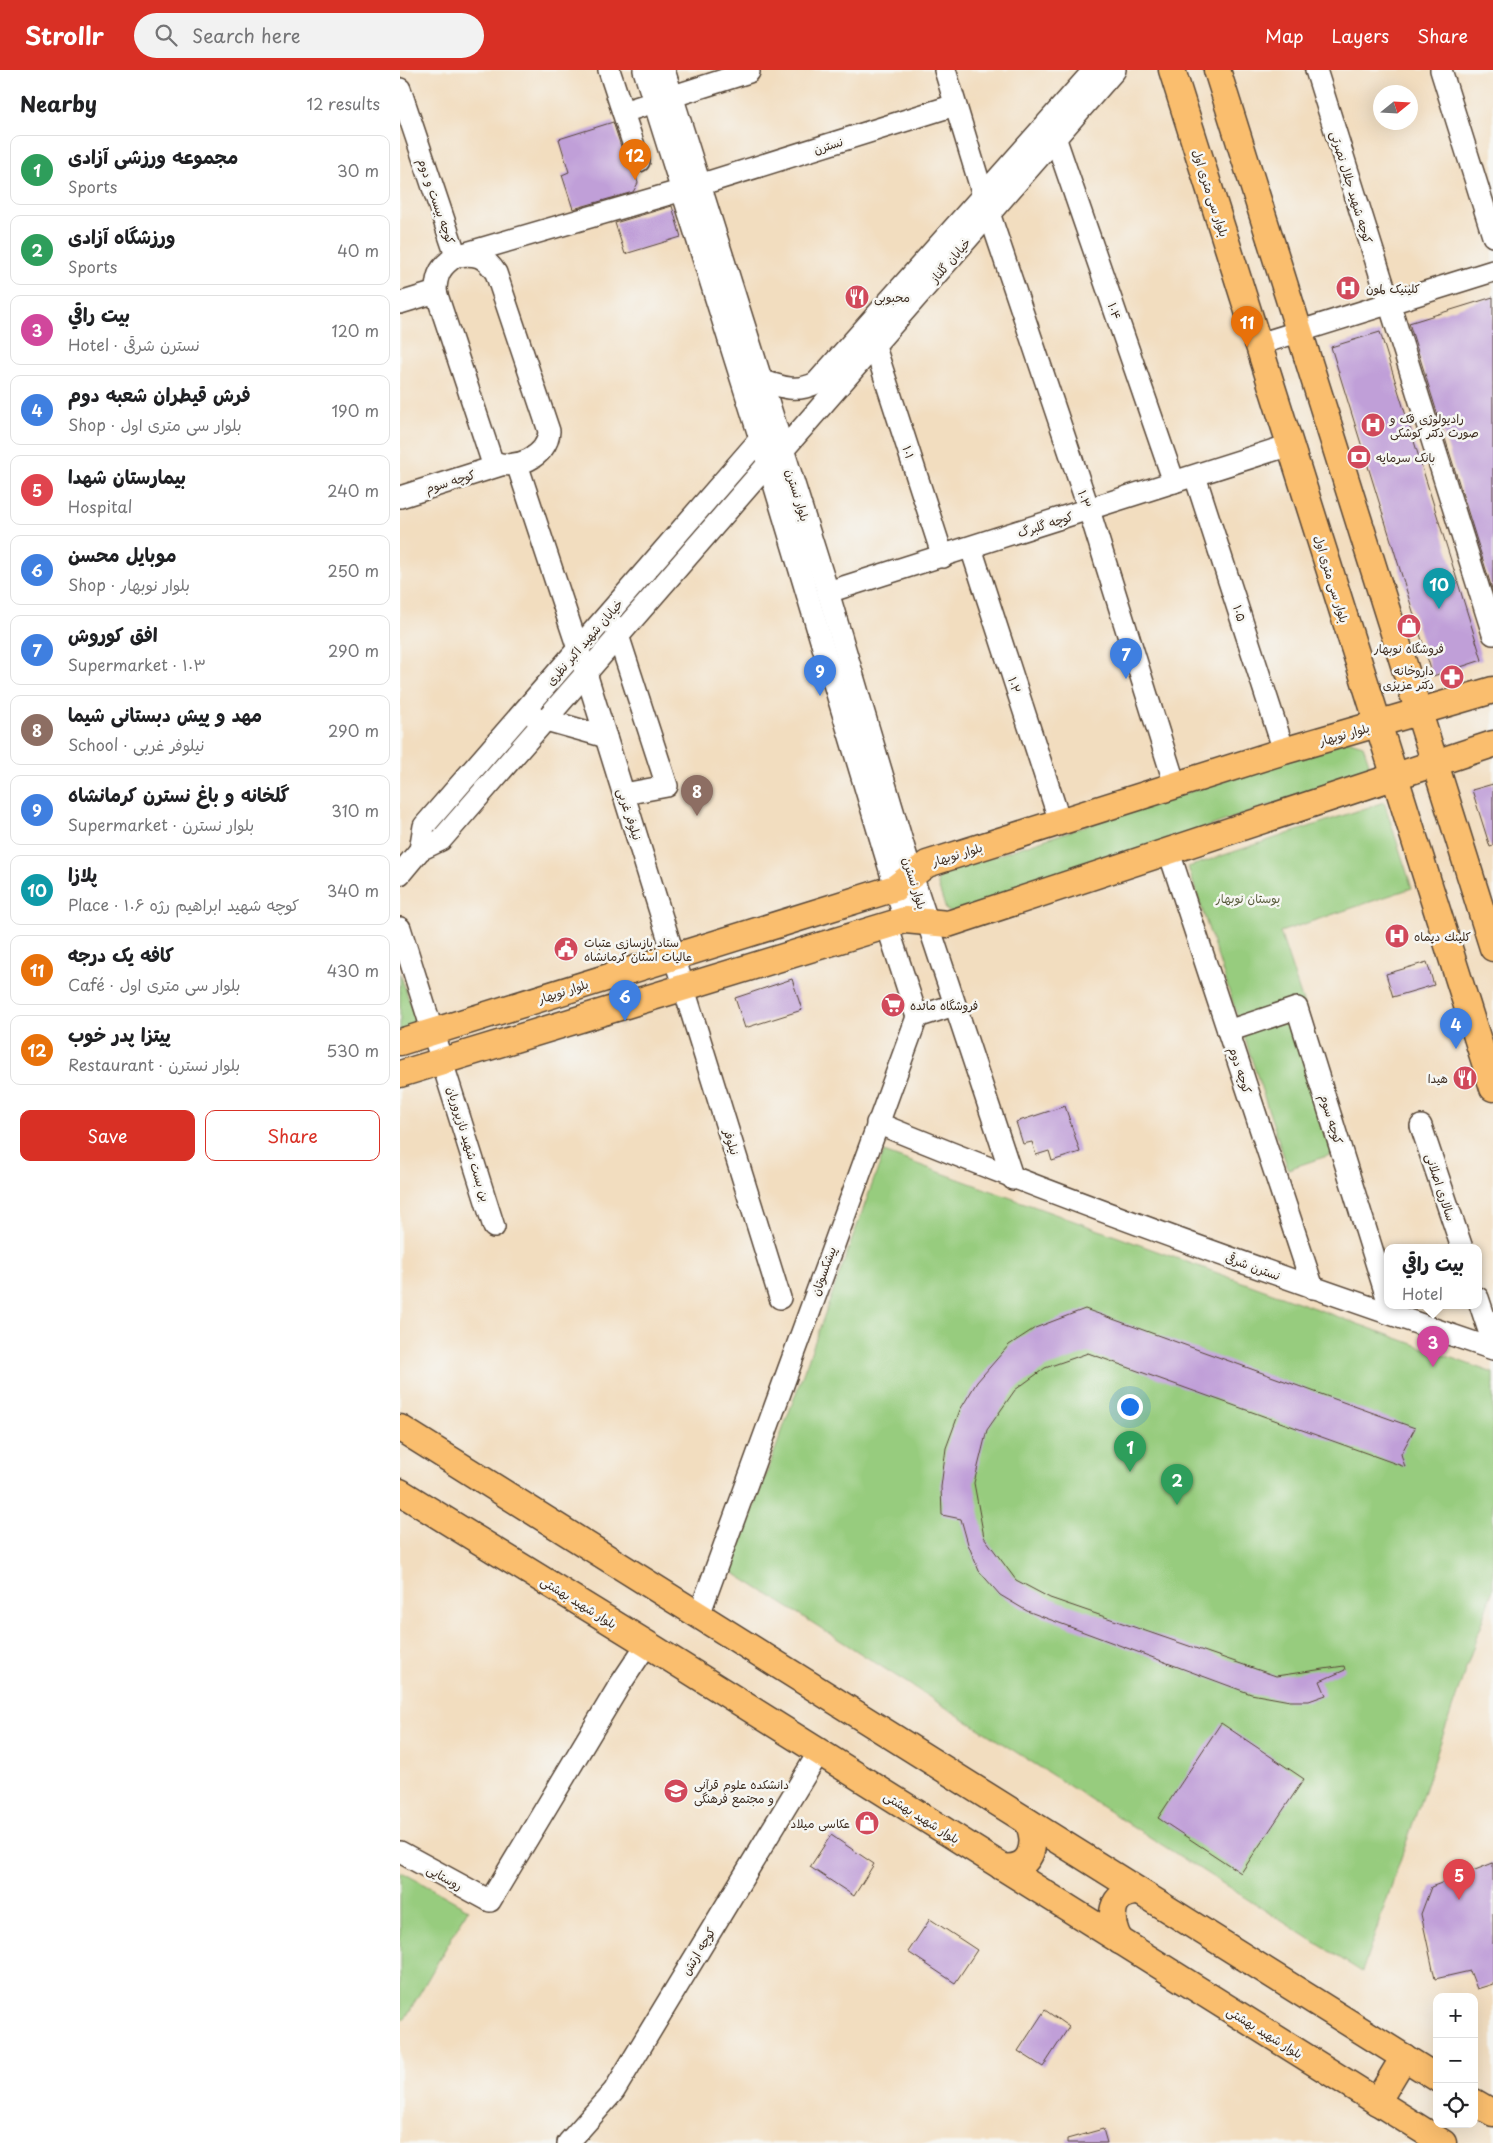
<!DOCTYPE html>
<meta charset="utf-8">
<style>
body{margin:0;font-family:"Playpen Sans","Playpen Sans Arabic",sans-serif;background:#f2f2f2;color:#202124}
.controls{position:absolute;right:15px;bottom:15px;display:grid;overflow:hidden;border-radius:10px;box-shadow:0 5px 20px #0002}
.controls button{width:45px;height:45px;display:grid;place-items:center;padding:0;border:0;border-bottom:1px solid #e0e0e0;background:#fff;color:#202124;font:25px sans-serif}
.compass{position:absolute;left:973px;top:15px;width:45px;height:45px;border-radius:50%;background:#fff;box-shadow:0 5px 20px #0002;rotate:72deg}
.you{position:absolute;left:729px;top:1336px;width:18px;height:18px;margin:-12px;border:4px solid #fff;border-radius:50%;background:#1a73e8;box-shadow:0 0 0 8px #1a73e833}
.badge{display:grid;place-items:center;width:32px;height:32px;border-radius:50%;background:#d93025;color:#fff;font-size:16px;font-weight:700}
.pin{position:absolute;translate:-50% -41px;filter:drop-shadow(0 1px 2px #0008)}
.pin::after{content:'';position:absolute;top:26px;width:18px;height:15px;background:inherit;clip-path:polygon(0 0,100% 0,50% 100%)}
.popup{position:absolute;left:984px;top:1174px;width:98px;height:65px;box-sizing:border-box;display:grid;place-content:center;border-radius:10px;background:#fff;filter:drop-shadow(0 1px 4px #0005);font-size:16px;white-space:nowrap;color:#757577}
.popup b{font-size:19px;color:#202124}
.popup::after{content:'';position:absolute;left:50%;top:100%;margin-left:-10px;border:10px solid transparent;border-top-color:#fff}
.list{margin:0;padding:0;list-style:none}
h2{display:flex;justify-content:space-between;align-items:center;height:65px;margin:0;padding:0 20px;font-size:21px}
h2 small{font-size:16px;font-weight:400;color:#757577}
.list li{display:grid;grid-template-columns:32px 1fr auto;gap:15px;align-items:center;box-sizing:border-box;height:70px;margin:0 10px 10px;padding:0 10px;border:1px solid #e0e0e0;border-radius:10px}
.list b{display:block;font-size:19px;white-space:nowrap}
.list p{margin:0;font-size:16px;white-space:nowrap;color:#757577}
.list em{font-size:16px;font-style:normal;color:#757577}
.actions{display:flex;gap:10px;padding:15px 20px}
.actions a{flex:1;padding:11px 0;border:1px solid #d93025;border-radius:10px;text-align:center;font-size:18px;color:#d93025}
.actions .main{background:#d93025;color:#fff}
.icon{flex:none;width:28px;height:28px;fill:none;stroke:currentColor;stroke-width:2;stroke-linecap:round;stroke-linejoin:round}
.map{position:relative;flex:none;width:1093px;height:2073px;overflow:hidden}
header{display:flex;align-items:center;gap:30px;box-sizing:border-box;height:70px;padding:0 25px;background:#d93025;color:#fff}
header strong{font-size:24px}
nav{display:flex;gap:28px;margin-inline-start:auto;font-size:18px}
.search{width:350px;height:45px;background:#f2f2f2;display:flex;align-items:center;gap:12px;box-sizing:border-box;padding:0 18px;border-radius:28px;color:#757577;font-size:19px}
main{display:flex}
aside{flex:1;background:#fff}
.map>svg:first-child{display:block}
.green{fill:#97cc7e;stroke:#697b4e}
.building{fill:#c09fd8}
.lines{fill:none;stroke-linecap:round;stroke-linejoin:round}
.minor-casing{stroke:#564536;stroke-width:24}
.major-casing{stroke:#564536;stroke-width:29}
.minor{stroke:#fff;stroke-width:21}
.major{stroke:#fabe6e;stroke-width:26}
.labels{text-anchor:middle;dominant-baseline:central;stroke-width:5;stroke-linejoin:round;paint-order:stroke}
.street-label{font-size:12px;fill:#3b2a1e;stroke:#f6f6f2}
.poi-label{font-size:12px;fill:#3b2a1e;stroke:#f6f6f2;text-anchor:start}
.park-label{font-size:12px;fill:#575b3b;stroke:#f6f6f2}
</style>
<header>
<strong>Strollr</strong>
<div class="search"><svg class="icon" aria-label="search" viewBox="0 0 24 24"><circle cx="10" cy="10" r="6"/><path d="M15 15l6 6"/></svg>Search here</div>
<nav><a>Map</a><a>Layers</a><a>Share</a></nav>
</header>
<main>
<aside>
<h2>Nearby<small>12 results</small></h2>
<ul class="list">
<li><span class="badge" style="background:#2e9e5b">1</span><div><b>مجموعه ورزشی آزادی</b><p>Sports</p></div><em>30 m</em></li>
<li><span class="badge" style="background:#2e9e5b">2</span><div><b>ورزشگاه آزادی</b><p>Sports</p></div><em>40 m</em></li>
<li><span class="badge" style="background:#d1479c">3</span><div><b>بيت راقي</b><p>Hotel · نسترن شرقی</p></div><em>120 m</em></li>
<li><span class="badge" style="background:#3f7fe0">4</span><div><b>فرش قیطران شعبه دوم</b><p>Shop · بلوار سی متری اول</p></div><em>190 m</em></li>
<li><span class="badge" style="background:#e0444e">5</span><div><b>بیمارستان شهدا</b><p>Hospital</p></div><em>240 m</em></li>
<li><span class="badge" style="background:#3f7fe0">6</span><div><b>موبایل محسن</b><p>Shop · بلوار نوبهار</p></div><em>250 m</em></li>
<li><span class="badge" style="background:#3f7fe0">7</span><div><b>افق کوروش</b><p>Supermarket · ۱۰۳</p></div><em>290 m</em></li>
<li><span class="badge" style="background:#8d6e63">8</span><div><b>مهد و پیش دبستانی شیما</b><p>School · نیلوفر غربی</p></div><em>290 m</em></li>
<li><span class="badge" style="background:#3f7fe0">9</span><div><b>گلخانه و باغ نسترن کرمانشاه</b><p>Supermarket · بلوار نسترن</p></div><em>310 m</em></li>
<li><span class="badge" style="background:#0f9aa8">10</span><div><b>پلازا</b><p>Place · کوچه شهید ابراهیم رژه ۱۰۶</p></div><em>340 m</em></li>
<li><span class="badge" style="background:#e8710a">11</span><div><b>کافه یک درجه</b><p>Café · بلوار سی متری اول</p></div><em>430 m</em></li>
<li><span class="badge" style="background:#e8710a">12</span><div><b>پیتزا پدر خوب</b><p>Restaurant · بلوار نسترن</p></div><em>530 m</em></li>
</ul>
<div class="actions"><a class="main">Save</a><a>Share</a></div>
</aside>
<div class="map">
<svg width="1093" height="2073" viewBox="0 0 1093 2073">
<rect width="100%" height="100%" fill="#f6f6f2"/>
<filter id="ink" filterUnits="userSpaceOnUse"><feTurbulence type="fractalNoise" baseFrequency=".02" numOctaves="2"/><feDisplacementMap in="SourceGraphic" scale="10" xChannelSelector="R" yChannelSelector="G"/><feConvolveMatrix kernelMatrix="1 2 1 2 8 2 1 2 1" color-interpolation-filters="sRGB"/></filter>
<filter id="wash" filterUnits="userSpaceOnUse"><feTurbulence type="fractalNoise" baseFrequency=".0096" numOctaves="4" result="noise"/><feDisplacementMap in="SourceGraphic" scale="20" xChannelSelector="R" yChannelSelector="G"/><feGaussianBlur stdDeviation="1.12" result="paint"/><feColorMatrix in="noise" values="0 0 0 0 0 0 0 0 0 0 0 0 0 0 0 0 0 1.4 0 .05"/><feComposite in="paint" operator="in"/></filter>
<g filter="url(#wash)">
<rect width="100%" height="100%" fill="#f2ddbf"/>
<!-- green -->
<g class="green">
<path d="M 947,670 L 963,675 L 969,693 L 966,702 L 556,844 L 546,840 L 537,812 L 543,803 Z"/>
<path d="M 984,732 L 1012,818 L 880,862 L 951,1078 L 888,1099 L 788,797 Z"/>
<path d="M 0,903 L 18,956 L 0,962 Z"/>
<path d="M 484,1082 L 1093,1303 L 1093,1519 L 962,1902 L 331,1501 Z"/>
<path d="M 0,1801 L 68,1839 L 5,1949 L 0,1947 Z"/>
</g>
<g id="blocks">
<!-- building -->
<g class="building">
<path d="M 213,52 L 227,95 L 235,103 L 238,113 L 233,122 L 173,139 L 162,105 L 169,102 L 159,69 Z"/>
<path d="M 272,136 L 281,167 L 225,184 L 215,153 Z"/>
<path d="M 1093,227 L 1093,522 L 1009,253 Z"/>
<path d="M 980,262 L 1082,590 L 1033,606 L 931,277 Z"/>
<path d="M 1093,714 L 1093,776 L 1090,777 L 1072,720 Z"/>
<path d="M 1027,892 L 1034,915 L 993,927 L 986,904 Z"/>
<path d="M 392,909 L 402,940 L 345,958 L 335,928 Z"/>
<path d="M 665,1036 L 680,1082 L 652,1091 L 649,1081 L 636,1085 L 632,1072 L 623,1074 L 616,1052 Z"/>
<path d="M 685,1239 L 1015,1358 L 1001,1384 L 1005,1397 L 688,1283 L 645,1298 L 615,1320 L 587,1360 L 574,1413 L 584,1467 L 616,1510 L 650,1528 L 876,1606 L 944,1596 L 945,1600 L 920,1611 L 926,1625 L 909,1631 L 890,1631 L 851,1624 L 627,1541 L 600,1525 L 579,1501 L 568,1474 L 561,1449 L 542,1445 L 541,1417 L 546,1378 L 560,1340 L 577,1312 L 609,1275 L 635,1258 Z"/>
<path d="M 821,1653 L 904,1709 L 841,1803 L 758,1748 Z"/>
<path d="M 431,1765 L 474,1794 L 454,1826 L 410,1797 Z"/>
<path d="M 1093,1793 L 1093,1914 L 1077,1919 L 1070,1901 L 1035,1909 L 1021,1844 L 1031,1817 Z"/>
<path d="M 530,1849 L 577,1880 L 555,1913 L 508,1882 Z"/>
<path d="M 645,1940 L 669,1957 L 643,1997 L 618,1981 Z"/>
<path d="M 703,2059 L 707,2073 L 667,2073 L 667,2069 Z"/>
</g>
</g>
</g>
<g filter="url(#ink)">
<use href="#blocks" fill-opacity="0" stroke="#564536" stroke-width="1"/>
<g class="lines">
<defs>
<g id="minor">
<path d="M 209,0 L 239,91"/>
<path d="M 244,0 L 368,394 L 505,850"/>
<path d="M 264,0 L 428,522 L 512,805 L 613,1109"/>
<path d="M 545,0 L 583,125 L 689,440 L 775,715"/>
<path d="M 916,0 L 1093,564"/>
<path d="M 1041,0 L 1093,166"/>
<path d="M 0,19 L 56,186"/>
<path d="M 223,42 L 349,2 L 348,0"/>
<path d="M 656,70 L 774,412"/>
<path d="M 56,186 C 76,184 84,185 96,203 L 149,361 C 148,387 114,402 92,391 L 36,222 C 36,204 41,196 56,186 L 283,120 L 555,35"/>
<path d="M 0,233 L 36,222"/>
<path d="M 859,274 L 1093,201"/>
<path d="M 475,277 L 543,487"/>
<path d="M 361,310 C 381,317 396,323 416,313 L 694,0"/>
<path d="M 384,379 L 715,0"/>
<path d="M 117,394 L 186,603 L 380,1228"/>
<path d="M 795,406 L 884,681"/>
<path d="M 0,427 L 101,395"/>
<path d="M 571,478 L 660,752"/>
<path d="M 428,522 L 890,375"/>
<path d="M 215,556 L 267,716 L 224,724"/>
<path d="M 135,647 L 206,667"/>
<path d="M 20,780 L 24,756 L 360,369"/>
<path d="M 769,782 L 913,1218"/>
<path d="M 0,804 L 20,780 L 41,770 L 368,394"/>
<path d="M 0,858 L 94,1157"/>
<path d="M 517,947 L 554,935"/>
<path d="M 828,961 L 897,938 L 988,1231"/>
<path d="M 477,1053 C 679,1136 885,1209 1093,1279"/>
<path d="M 1021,1056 L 1062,1178"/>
<path d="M 1078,1228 L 1093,1273"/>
<path d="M 299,1545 L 517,947 L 487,855"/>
<path d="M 0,1782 L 90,1831 L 219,1616 L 247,1574"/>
<path d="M 168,2073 L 214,2021 L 419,1682"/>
</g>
<g id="major">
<path d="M 772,0 L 1093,1018"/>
<path d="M 817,0 L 1093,878"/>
<path d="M 0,972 L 495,818 L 527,794 L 884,681 L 1093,620"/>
<path d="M 0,1004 L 505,850 L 548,854 L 1093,674"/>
<path d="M 0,1358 L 1037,2008"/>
<path d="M 0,1422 L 247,1574 L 1043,2073"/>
<path d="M 602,1797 C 631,1801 638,1775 628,1752"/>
<path d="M 720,1871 C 708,1850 709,1821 739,1822"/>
<path d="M 977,2032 L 1004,1987"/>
<path d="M 1074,2032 L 1093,2043"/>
</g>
</defs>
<!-- minor casing -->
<use href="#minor" class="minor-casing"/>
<!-- major casing -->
<use href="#major" class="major-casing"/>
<!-- minor -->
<use href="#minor" class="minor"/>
<!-- major -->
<use href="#major" class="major"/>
</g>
</g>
<!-- icons -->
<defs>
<symbol id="hospital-disc" viewBox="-11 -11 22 22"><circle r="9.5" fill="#d1495b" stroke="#f6f6f2"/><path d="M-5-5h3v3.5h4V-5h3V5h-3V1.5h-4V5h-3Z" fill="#fff"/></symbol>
<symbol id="restaurant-disc" viewBox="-11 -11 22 22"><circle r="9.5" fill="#d1495b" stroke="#f6f6f2"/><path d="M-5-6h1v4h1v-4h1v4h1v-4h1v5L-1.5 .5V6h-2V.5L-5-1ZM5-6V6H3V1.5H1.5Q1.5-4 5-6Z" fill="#fff"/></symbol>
<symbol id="bank-disc" viewBox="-11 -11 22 22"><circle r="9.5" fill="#d1495b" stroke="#f6f6f2"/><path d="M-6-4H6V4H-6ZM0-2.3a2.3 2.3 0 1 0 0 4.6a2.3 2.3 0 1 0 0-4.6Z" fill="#fff"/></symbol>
<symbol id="shop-disc" viewBox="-11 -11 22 22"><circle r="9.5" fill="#d1495b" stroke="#f6f6f2"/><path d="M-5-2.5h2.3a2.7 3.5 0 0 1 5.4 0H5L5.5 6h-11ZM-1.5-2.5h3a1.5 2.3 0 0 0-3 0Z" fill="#fff"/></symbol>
<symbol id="pharmacy-disc" viewBox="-11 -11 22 22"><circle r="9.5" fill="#d1495b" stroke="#f6f6f2"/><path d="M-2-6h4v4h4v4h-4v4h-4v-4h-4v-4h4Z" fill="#fff"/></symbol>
<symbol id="civic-disc" viewBox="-11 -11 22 22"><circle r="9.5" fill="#d1495b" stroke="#f6f6f2"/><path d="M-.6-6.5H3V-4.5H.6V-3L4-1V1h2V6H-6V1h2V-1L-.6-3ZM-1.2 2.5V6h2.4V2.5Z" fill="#fff"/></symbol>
<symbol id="supermarket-disc" viewBox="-11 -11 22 22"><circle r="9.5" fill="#d1495b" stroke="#f6f6f2"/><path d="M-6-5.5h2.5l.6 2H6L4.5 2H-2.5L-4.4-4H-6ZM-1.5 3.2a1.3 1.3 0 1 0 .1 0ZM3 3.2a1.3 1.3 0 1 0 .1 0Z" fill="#fff"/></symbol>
<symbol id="university-disc" viewBox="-11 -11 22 22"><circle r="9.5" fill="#d1495b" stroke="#f6f6f2"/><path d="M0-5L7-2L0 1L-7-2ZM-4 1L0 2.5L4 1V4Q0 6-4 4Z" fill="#fff"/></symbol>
</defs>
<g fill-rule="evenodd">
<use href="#hospital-disc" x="934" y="204" width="28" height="28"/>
<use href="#restaurant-disc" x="443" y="213" width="28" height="28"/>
<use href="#hospital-disc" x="959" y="341" width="28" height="28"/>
<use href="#bank-disc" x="945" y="373" width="28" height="28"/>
<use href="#shop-disc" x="995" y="542" width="28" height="28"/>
<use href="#pharmacy-disc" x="1038" y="593" width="28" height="28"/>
<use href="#hospital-disc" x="983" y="852" width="28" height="28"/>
<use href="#civic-disc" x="152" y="865" width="28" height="28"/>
<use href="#supermarket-disc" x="479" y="921" width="28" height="28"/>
<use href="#restaurant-disc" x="1051" y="994" width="28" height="28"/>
<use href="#university-disc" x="262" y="1707" width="28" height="28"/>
<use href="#shop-disc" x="453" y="1739" width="28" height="28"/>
</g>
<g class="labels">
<!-- street labels -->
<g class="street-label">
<text transform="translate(428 75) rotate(-17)">نسترن</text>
<text transform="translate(952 117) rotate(73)">کوچه شهید جلال نصرتی</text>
<text transform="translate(811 123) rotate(72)">بلوار سی متری اول</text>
<text transform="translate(37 131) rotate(71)">کوچه بیست و دوم</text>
<text transform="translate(550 190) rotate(-49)">خیابان گلناز</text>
<text transform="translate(715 241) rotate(71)">۱۰۴</text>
<text transform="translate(509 382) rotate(72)">۱۰۱</text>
<text transform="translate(50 411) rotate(-17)">کوچه سوم</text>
<text transform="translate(398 425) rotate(73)">بلوار نسترن</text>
<text transform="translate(685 429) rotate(72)">۱۰۳</text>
<text transform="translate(645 454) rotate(-18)">کوچه گلبرگ</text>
<text transform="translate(932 509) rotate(73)">بلوار سی متری اول</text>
<text transform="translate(840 543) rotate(72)">۱۰۵</text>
<text transform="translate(184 572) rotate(-49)">خیابان شهید اکبر نظری</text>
<text transform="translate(615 615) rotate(72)">۱۰۲</text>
<text transform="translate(944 664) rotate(-16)">بلوار نوبهار</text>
<text transform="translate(230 744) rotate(72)">نیلوفر غربی</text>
<text transform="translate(557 784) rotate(-17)">بلوار نوبهار</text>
<text transform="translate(515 813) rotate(73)">بلوار نسترن</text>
<text transform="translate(163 921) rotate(-18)">بلوار نوبهار</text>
<text transform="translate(841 1000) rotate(72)">کوچه دوم</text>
<text transform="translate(932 1049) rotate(73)">کوچه سوم</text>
<text transform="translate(332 1072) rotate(73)">نیلوفر</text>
<text transform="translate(69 1074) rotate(73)">بن بست شهید نازپروریان</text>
<text transform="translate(1041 1117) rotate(72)">سالاری اصلانی</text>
<text transform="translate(853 1196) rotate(20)">نسترن شرقی</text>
<text transform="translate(423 1201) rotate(-70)">پیشکسوتان</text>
<text transform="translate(179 1532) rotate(32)">بلوار شهید بهشتی</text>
<text transform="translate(522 1747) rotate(32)">بلوار شهید بهشتی</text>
<text transform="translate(45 1807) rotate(29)">روستایی</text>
<text transform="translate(298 1881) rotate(-59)">کوچه ارتش</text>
<text transform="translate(865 1962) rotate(32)">بلوار شهید بهشتی</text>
</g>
<!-- poi labels -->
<g class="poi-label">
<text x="966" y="218">کلینیک لمون</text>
<text x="474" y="227">محبوبی</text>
<text x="990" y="348">رادیولوژی فک و<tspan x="990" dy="14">صورت دکتر کوشکی</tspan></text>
<text x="976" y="387">بانک سرمایه</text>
<text x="1009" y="578" text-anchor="middle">فروشگاه نوبهار</text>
<text x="1034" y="600" text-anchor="end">داروخانه<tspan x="1034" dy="14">دکتر عزیزی</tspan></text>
<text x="1014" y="866">كلينك ديماه</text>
<text x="184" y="872">ستاد بازسازی عتبات<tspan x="184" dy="14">عالیات استان کرمانشاه</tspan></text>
<text x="510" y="935">فروشگاه مائده</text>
<text x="1048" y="1008" text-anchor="end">هیدا</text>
<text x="294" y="1714">دانشکده علوم قرآنی<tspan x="294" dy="14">و مجتمع فرهنگی</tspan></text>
<text x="450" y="1753" text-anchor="end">عکاسی میلاد</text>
</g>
<!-- park labels -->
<g class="park-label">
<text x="848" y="828">بوستان نوبهار</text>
</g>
</g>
</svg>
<div class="controls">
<button>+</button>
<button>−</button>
<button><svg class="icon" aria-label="locate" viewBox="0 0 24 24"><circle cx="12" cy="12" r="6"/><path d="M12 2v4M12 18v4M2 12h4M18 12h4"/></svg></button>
</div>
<svg class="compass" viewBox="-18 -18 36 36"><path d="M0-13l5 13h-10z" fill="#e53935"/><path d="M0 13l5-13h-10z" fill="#757577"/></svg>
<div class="you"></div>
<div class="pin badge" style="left:730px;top:1402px;background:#2e9e5b">1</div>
<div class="pin badge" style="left:777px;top:1435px;background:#2e9e5b">2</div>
<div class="pin badge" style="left:1033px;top:1297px;background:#d1479c">3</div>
<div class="popup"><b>بيت راقي</b>Hotel</div>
<div class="pin badge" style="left:1056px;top:979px;background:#3f7fe0">4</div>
<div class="pin badge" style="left:1059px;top:1830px;background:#e0444e">5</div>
<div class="pin badge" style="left:225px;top:951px;background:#3f7fe0">6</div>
<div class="pin badge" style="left:726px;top:609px;background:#3f7fe0">7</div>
<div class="pin badge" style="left:297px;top:746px;background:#8d6e63">8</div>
<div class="pin badge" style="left:420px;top:626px;background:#3f7fe0">9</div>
<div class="pin badge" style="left:1039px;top:539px;background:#0f9aa8">10</div>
<div class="pin badge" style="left:847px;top:277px;background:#e8710a">11</div>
<div class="pin badge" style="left:235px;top:110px;background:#e8710a">12</div>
</div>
</main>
